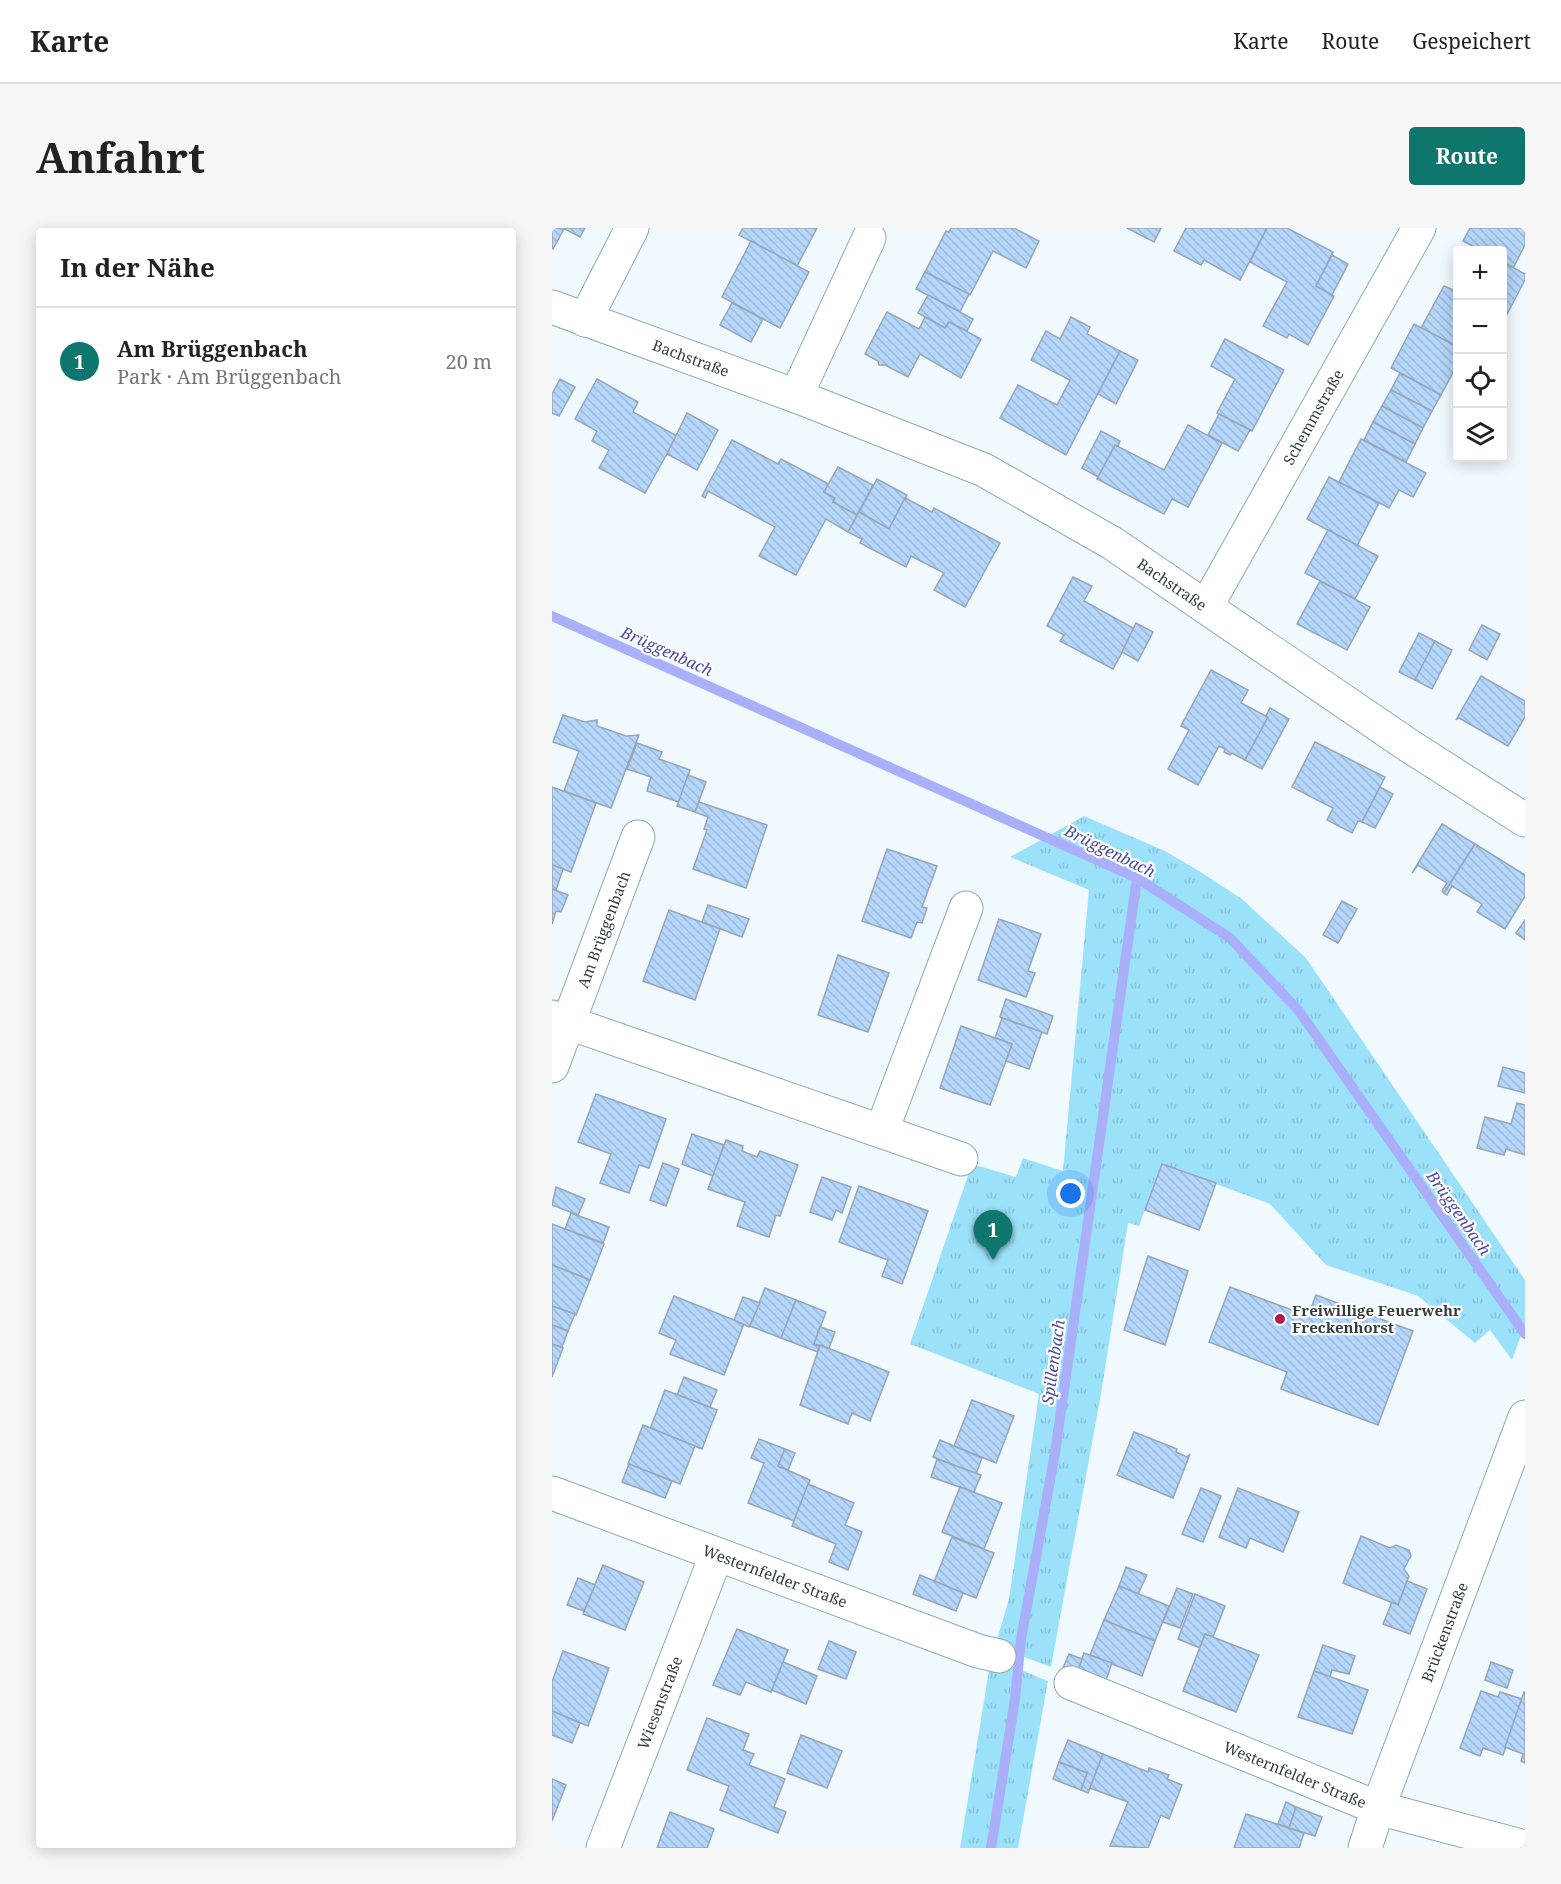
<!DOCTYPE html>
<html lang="de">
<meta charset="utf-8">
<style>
body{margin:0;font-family:"Noto Serif",serif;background:#f6f6f6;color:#222}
.controls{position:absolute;right:18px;top:18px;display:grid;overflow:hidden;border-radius:6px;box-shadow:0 3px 15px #0003}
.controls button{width:54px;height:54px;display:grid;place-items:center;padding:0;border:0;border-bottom:2px solid #e0e0e0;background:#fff;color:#222;font:30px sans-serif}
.you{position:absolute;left:519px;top:966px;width:21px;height:21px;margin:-15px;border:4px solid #fff;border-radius:50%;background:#1a73e8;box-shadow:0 0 0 9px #1a73e833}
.badge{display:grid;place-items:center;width:39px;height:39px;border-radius:50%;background:#0f766e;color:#fff;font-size:20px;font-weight:700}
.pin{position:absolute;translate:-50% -50px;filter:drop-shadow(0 2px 3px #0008)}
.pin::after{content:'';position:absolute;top:32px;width:21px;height:18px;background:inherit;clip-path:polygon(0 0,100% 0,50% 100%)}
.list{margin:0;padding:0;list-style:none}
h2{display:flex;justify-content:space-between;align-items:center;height:78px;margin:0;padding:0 24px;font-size:26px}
h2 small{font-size:20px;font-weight:400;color:#767676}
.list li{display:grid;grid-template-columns:39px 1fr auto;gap:18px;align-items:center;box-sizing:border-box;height:108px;padding:0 24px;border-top:2px solid #e0e0e0}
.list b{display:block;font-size:22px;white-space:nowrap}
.list p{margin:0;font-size:20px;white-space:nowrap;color:#767676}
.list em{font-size:20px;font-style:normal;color:#767676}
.icon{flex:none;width:33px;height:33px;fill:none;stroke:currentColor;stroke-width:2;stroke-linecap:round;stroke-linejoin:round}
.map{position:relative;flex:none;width:973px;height:1620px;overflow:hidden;border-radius:6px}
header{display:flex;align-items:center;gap:36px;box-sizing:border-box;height:84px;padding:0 30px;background:#fff;border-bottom:2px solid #e0e0e0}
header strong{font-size:28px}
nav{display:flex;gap:33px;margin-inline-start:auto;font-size:21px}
.intro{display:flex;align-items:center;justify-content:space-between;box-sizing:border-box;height:144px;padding:0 36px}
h1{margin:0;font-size:42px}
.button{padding:15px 27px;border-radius:6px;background:#0f766e;color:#fff;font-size:21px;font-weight:700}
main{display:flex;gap:36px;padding:0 36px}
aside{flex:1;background:#fff;border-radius:6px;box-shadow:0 3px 15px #0003}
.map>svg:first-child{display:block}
.grass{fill:url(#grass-tufts)}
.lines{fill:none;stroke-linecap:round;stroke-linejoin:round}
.stream{stroke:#a9b0f9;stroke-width:10}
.building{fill:url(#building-back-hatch);stroke:#97a6b7;stroke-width:1.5}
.minor-casing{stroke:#91a9b3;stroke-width:35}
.minor{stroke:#fff;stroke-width:33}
.poi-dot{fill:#ac1c55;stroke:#fff;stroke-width:2}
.labels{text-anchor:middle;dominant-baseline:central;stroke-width:4.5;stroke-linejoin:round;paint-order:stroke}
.street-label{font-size:15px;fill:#333d41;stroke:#fff}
.poi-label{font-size:15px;font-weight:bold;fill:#333d41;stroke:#fff;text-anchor:start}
.water-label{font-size:16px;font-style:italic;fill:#4b4ba0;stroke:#fff}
</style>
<header>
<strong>Karte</strong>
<nav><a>Karte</a><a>Route</a><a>Gespeichert</a></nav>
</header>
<div class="intro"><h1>Anfahrt</h1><a class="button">Route</a></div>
<main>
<aside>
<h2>In der Nähe<small></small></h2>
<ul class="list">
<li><span class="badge">1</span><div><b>Am Brüggenbach</b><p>Park · Am Brüggenbach</p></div><em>20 m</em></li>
</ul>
</aside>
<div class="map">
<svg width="973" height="1620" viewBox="0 0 973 1620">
<defs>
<pattern id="grass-tufts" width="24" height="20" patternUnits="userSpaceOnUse" patternTransform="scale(1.5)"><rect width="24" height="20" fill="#9ce1fa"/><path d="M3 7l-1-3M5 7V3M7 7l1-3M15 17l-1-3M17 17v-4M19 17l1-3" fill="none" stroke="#87c2d8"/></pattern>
<pattern id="building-back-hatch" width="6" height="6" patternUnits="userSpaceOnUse" patternTransform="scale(1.5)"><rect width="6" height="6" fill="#b5d6fb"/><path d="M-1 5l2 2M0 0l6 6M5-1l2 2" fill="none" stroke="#9cb9d8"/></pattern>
</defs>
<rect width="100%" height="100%" fill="#f0fafe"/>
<!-- grass -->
<g class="grass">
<path d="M 532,588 L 613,623 L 647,643 L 690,671 L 754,730 L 973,1052 L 973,1096 L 960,1132 L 938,1102 L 923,1115 L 866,1068 L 774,1037 L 718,976 L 610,936 L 587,998 L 576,995 L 549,1166 L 499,1439 L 443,1418 L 457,1371 L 487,1166 L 358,1116 L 420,936 L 464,949 L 471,930 L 511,943 L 537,662 L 458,629 Z"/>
<path d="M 439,1430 L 496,1453 L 466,1620 L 408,1620 Z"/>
</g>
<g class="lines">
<!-- stream -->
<g class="stream">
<path d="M 0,388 L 585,650 L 678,710 L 747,783 L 973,1106"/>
<path d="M 439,1620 L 463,1471 L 469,1411 L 503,1225 L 585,650"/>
</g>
</g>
<!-- building -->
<g class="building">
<path d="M 0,0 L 12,1 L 1,21 L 0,20 Z"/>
<path d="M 11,0 L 33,0 L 28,9 Z"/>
<path d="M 191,0 L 265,0 L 245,38 L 187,7 Z"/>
<path d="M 399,0 L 462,0 L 487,13 L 474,40 L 441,23 L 418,67 L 373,44 L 394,3 L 397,4 Z"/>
<path d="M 575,0 L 609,0 L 602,14 Z"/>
<path d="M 634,0 L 715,0 L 688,52 L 652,32 L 649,37 L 622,23 Z"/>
<path d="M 715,0 L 735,0 L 781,24 L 764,58 L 782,68 L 756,117 L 737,106 L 735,110 L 711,98 L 735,54 L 698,34 Z"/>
<path d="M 918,0 L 973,0 L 973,17 L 961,40 L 951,34 L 951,22 L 928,22 L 911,13 Z"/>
<path d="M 199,13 L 257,44 L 228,100 L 170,69 Z"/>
<path d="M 780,27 L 796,36 L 780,67 L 764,58 Z"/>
<path d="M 951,34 L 973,46 L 973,52 L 953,90 L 951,89 Z"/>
<path d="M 373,44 L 417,66 L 408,84 L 364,61 Z"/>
<path d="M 892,58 L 906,64 L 906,119 L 869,100 Z"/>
<path d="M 376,67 L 421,91 L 415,103 L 397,94 L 393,100 L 366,85 Z"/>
<path d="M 180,75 L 211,91 L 199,114 L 168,97 Z"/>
<path d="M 335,84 L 367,101 L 373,89 L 393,100 L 397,94 L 429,111 L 409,150 L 368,126 L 356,149 L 333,137 L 327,137 L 326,133 L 313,126 Z"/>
<path d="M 519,89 L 538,99 L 535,106 L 568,123 L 514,227 L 448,190 L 466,157 L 505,177 L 518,152 L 479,132 L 494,103 L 508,111 Z"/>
<path d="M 862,96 L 906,119 L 906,135 L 889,167 L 839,140 Z"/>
<path d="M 673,111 L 732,142 L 700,203 L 665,185 L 683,151 L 659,138 Z"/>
<path d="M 568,123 L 586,132 L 564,176 L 546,166 Z"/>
<path d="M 848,145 L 889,167 L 880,183 L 839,162 Z"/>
<path d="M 8,151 L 23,159 L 7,188 L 0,185 L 0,166 Z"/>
<path d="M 45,151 L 86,174 L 81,184 L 125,208 L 93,265 L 47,240 L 57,222 L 40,213 L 45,203 L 23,191 Z"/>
<path d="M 839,162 L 880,183 L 871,200 L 830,178 Z"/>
<path d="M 830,178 L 871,200 L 863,216 L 821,194 Z"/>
<path d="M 135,185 L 166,202 L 145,242 L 115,226 Z"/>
<path d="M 667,186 L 698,202 L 686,223 L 656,207 Z"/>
<path d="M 821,194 L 863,216 L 854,234 L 812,212 Z"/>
<path d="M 636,197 L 670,215 L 636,279 L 620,271 L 612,286 L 545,251 L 563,217 L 612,242 Z"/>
<path d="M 549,203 L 568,213 L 566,218 L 563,217 L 546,249 L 530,240 Z"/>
<path d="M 809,211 L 874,245 L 861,269 L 847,262 L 837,280 L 787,254 Z"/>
<path d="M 180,212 L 226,236 L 229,231 L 277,256 L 272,264 L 283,270 L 281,274 L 305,287 L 296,304 L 274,291 L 244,347 L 207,328 L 223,299 L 156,263 L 153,270 L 150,268 Z"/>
<path d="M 286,239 L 321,257 L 305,287 L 281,274 L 283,270 L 272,264 Z"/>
<path d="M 777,249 L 827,275 L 805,318 L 755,291 Z"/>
<path d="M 325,251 L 355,267 L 337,301 L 307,284 Z"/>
<path d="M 353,270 L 380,284 L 382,280 L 448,315 L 413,379 L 382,362 L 392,345 L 359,328 L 354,339 L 308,315 L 310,311 L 296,304 L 307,284 L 337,301 Z"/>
<path d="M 776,302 L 826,328 L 803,371 L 753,345 Z"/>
<path d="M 521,349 L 540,358 L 532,373 L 583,401 L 561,441 L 508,413 L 512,407 L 495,398 Z"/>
<path d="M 768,353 L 818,379 L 795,422 L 745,396 Z"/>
<path d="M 584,395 L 601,404 L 586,433 L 570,424 Z"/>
<path d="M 930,397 L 948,406 L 935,432 L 917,422 Z"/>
<path d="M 867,405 L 883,413 L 863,452 L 847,444 Z"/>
<path d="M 883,413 L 900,422 L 880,461 L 863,452 Z"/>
<path d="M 659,442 L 696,462 L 689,475 L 716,489 L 693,532 L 680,525 L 678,527 L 672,524 L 673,521 L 667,518 L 646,557 L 616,541 L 637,502 L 629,498 Z"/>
<path d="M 929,448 L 973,473 L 973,489 L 956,518 L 907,490 L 904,492 Z"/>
<path d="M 718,480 L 737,491 L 710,541 L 693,532 L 716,489 L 714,488 Z"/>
<path d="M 11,487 L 33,494 L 45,492 L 45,498 L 74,508 L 87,507 L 59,580 L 12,563 L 27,523 L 1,514 Z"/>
<path d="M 763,514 L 833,549 L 810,594 L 806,593 L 800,605 L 775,592 L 781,580 L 740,559 Z"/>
<path d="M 85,515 L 110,524 L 107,531 L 138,542 L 127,574 L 95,563 L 99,549 L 75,541 Z"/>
<path d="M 136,547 L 154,554 L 143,584 L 125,578 Z"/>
<path d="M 0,559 L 44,575 L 19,644 L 0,637 Z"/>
<path d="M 828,559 L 841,566 L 823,600 L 810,594 Z"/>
<path d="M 147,574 L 215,597 L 194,660 L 141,641 L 155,602 L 152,601 L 156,589 L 143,584 Z"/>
<path d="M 890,596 L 923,616 L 892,665 L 890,663 L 895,655 L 866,637 L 860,645 Z"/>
<path d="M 923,616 L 973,647 L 973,668 L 953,701 L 925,684 L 930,676 L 900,658 L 895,667 L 892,665 Z"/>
<path d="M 335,621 L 385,638 L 370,679 L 375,680 L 370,695 L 365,694 L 359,710 L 310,693 Z"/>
<path d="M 0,637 L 11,641 L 4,662 L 0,661 Z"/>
<path d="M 0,661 L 16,667 L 9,684 L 4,683 L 0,696 Z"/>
<path d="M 790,673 L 805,681 L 786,715 L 771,707 Z"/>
<path d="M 156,677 L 197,691 L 190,709 L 150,694 Z"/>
<path d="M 117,682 L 168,701 L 143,772 L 91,753 Z"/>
<path d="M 447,691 L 489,706 L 476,743 L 483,745 L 474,769 L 426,752 Z"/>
<path d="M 973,692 L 973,712 L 964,705 Z"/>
<path d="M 286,727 L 337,745 L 316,804 L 266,787 Z"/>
<path d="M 454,771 L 501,788 L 495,806 L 448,789 Z"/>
<path d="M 450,790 L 490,804 L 477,841 L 454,833 L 460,816 L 443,810 Z"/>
<path d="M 409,798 L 460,816 L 438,877 L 388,860 Z"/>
<path d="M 951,839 L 973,845 L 973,865 L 946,858 Z"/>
<path d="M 44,866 L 114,891 L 97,940 L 87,937 L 77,965 L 48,955 L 59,926 L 26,914 Z"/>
<path d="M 965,875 L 973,877 L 973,927 L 954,921 L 952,927 L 925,920 L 933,889 L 959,896 Z"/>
<path d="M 140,906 L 172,917 L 161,948 L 130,936 Z"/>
<path d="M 174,912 L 191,918 L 190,923 L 205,929 L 208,923 L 246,937 L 228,988 L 224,987 L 217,1009 L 185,998 L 193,974 L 156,961 Z"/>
<path d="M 111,935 L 127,941 L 114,978 L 98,972 Z"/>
<path d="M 610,936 L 664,955 L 647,1002 L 593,982 Z"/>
<path d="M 270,949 L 299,959 L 290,985 L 284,982 L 280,992 L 258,984 Z"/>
<path d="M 307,958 L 376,983 L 350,1056 L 330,1048 L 336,1032 L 287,1014 Z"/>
<path d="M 4,959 L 33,971 L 26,987 L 0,977 Z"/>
<path d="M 19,985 L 57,999 L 51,1015 L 13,1001 Z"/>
<path d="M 0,996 L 52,1016 L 38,1052 L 0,1037 Z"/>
<path d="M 596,1028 L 636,1043 L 613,1117 L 572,1102 Z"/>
<path d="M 0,1037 L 38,1052 L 24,1087 L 0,1078 Z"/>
<path d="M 678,1059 L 756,1088 L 764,1067 L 861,1103 L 826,1197 L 729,1161 L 735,1144 L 657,1114 Z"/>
<path d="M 213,1060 L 244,1072 L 229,1110 L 198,1098 Z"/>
<path d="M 122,1068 L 192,1096 L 172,1147 L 118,1126 L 124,1112 L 107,1105 Z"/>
<path d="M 191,1069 L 208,1075 L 197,1099 L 182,1092 Z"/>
<path d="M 244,1072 L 274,1084 L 262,1116 L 268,1119 L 266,1124 L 229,1110 Z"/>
<path d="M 0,1078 L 23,1086 L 16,1103 L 0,1097 Z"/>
<path d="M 0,1097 L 16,1103 L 10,1119 L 0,1116 Z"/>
<path d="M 268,1099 L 283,1104 L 277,1120 L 262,1116 Z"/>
<path d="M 0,1116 L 11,1120 L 0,1149 Z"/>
<path d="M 268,1117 L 337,1144 L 318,1193 L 300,1185 L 296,1196 L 248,1177 Z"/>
<path d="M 132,1149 L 165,1162 L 158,1179 L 125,1167 Z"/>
<path d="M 113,1162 L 165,1182 L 150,1221 L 98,1201 Z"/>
<path d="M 420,1172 L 462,1188 L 444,1235 L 402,1218 Z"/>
<path d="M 91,1197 L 143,1218 L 128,1256 L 76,1236 Z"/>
<path d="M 582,1204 L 625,1221 L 624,1224 L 635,1229 L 638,1226 L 621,1270 L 565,1247 Z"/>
<path d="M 207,1211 L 233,1221 L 226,1238 L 258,1252 L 242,1293 L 196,1275 L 212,1235 L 199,1230 Z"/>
<path d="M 388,1212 L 430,1230 L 424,1246 L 381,1229 Z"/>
<path d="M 233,1221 L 243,1225 L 236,1242 L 226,1238 Z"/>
<path d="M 385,1231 L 429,1247 L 422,1264 L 379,1249 Z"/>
<path d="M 77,1236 L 120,1253 L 113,1270 L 70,1254 Z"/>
<path d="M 256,1256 L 302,1275 L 293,1297 L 310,1304 L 296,1342 L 277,1334 L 284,1316 L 240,1298 Z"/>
<path d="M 408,1259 L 450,1275 L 432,1321 L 390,1304 Z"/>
<path d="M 649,1260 L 669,1268 L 651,1314 L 630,1306 Z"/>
<path d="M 686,1260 L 747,1284 L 731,1324 L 698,1310 L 694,1320 L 667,1309 Z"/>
<path d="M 809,1308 L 838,1320 L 844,1317 L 857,1322 L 859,1328 L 852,1341 L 857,1348 L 846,1377 L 791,1355 Z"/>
<path d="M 400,1309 L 442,1325 L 424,1370 L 382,1354 Z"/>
<path d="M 51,1337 L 92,1354 L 73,1402 L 31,1386 Z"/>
<path d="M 574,1339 L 595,1347 L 586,1366 L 567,1358 Z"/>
<path d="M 368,1347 L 411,1365 L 404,1383 L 361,1366 Z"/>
<path d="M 26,1350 L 43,1357 L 32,1383 L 15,1377 Z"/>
<path d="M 855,1353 L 875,1361 L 858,1406 L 831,1396 L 840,1374 L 846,1377 Z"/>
<path d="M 567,1358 L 617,1378 L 603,1413 L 552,1392 Z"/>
<path d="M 625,1360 L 641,1366 L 628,1400 L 611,1394 Z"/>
<path d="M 643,1366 L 673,1378 L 661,1409 L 653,1406 L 648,1420 L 626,1411 Z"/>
<path d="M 552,1392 L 603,1413 L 590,1448 L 538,1427 Z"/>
<path d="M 185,1401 L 236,1422 L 219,1464 L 194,1454 L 188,1467 L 161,1457 Z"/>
<path d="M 653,1406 L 707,1427 L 684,1484 L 631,1463 Z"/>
<path d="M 277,1413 L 304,1424 L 294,1451 L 266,1441 Z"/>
<path d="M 771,1417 L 803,1428 L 797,1446 L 780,1442 L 778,1449 L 762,1443 Z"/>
<path d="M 11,1423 L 57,1440 L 36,1498 L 0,1483 L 0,1454 Z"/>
<path d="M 532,1425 L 560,1435 L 553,1455 L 525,1445 Z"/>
<path d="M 517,1426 L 530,1431 L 525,1445 L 511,1440 Z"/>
<path d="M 231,1434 L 265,1448 L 254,1476 L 220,1462 Z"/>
<path d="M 939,1434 L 961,1442 L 955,1460 L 933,1452 Z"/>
<path d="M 762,1443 L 816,1462 L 800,1506 L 746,1489 Z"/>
<path d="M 929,1463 L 946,1469 L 948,1464 L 970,1471 L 951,1527 L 931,1520 L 928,1528 L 908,1520 Z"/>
<path d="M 972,1464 L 973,1464 L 973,1535 L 969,1533 L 971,1526 L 953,1519 Z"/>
<path d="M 0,1483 L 28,1495 L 20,1515 L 0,1507 Z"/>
<path d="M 155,1490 L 197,1506 L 191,1522 L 202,1526 L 197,1537 L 233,1551 L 222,1579 L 234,1584 L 226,1605 L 168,1582 L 177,1558 L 135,1542 Z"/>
<path d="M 249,1507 L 290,1523 L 275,1560 L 235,1545 Z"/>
<path d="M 516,1512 L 551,1526 L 536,1565 L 529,1562 L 535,1545 L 507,1534 Z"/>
<path d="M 551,1526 L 596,1544 L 597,1540 L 617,1547 L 615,1551 L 630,1557 L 617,1591 L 609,1587 L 596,1620 L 558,1618 L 576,1574 L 538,1560 Z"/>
<path d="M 507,1534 L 535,1545 L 529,1562 L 501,1551 Z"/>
<path d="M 0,1551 L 14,1557 L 0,1593 Z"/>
<path d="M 734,1574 L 744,1579 L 737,1600 L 726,1596 Z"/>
<path d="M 744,1579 L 770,1589 L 763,1608 L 737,1600 Z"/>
<path d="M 118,1584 L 162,1601 L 155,1620 L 105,1620 Z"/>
<path d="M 694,1586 L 752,1605 L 747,1620 L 682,1620 Z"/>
</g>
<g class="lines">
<defs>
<g id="minor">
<path id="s1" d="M 0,79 L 244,168 L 432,242 L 560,315 L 856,517 L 973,592"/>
<path d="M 33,92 L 80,0"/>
<path d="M 244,168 L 317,10"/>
<path id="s2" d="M 654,379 L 867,0"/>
<path d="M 0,789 L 409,931"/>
<path id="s3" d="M 0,838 L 86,609"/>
<path d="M 330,902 L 414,680"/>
<path id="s4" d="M 0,1265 L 426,1423 L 447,1428"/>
<path id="s5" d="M 519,1455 L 826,1580 L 973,1619"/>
<path id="s6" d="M 51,1620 L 164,1328"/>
<path id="s7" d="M 813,1620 L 826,1580 L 973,1189"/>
</g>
</defs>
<!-- minor casing -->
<use href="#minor" class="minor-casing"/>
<!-- minor -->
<use href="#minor" class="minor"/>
</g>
<!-- markers -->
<circle class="poi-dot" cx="728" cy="1091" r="6"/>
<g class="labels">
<!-- street labels -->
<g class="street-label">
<text stroke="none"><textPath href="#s1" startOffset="148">Bachstraße</textPath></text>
<text stroke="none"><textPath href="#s2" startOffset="218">Schemmstraße</textPath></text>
<text stroke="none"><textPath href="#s1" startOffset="682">Bachstraße</textPath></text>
<text stroke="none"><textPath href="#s3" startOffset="146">Am Brüggenbach</textPath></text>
<text stroke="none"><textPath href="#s4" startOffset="238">Westernfelder Straße</textPath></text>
<text stroke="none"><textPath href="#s7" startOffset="230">Brückenstraße</textPath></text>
<text stroke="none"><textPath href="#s6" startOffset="156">Wiesenstraße</textPath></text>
<text stroke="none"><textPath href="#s5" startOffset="242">Westernfelder Straße</textPath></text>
</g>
<!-- poi labels -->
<g class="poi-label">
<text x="740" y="1082">Freiwillige Feuerwehr<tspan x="740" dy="17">Freckenhorst</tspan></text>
</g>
<!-- water labels -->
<g class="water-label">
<text transform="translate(115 423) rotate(24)">Brüggenbach</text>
<text transform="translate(558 623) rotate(26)">Brüggenbach</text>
<text transform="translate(907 985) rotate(55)">Brüggenbach</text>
<text transform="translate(501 1134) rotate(-82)">Spillenbach</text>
</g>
</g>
</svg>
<div class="controls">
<button>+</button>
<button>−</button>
<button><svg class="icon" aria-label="locate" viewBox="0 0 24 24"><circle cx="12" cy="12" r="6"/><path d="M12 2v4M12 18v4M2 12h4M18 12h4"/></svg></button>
<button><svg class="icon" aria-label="layers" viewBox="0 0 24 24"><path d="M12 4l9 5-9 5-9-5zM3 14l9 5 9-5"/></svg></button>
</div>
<div class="you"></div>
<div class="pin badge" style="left:441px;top:1032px">1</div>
</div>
</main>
